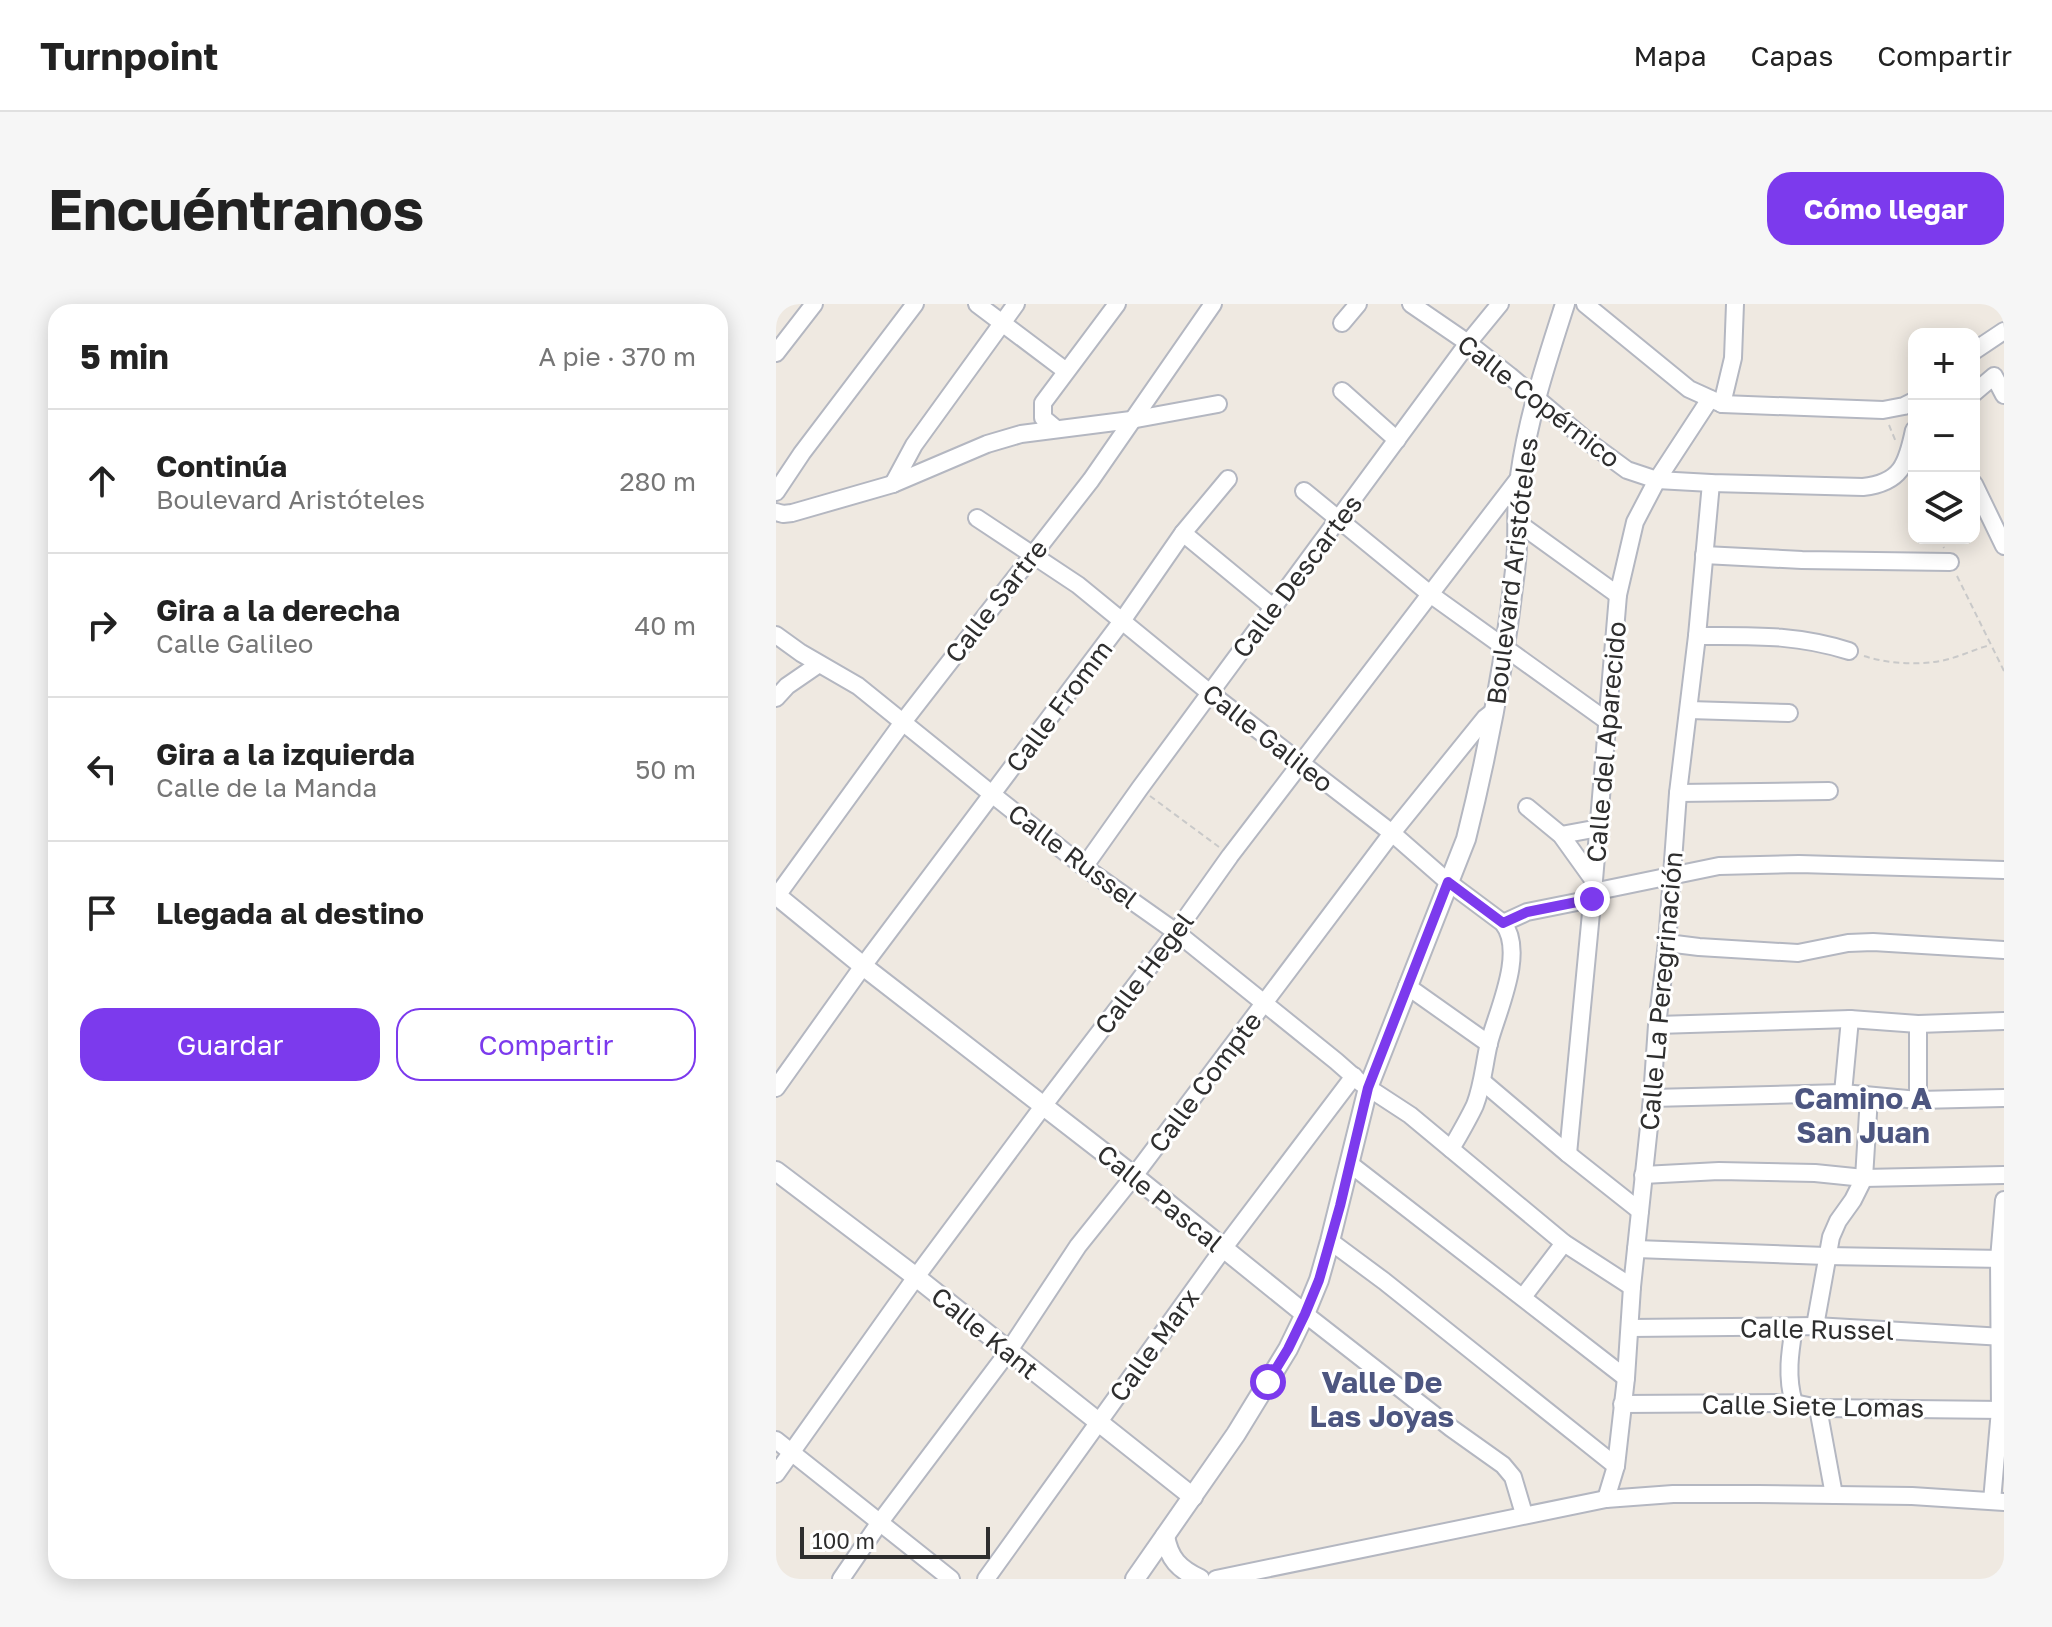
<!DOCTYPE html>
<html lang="es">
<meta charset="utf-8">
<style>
body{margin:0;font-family:"Golos Text",sans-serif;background:#f6f6f6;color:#222}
.controls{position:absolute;right:24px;top:24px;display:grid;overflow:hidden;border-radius:16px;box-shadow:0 4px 20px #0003}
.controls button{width:72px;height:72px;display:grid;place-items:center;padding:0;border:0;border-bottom:2px solid #e0e0e0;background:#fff;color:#222;font:40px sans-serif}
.scale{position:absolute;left:24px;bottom:20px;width:190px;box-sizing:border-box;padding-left:8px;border:4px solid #2e2e2e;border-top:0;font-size:22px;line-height:28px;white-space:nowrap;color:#2e2e2e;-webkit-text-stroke:6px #fff;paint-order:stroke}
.stop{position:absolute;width:24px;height:24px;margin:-18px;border:6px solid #7c3aed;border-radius:50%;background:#fff}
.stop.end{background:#7c3aed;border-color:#fff;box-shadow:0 2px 8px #0008}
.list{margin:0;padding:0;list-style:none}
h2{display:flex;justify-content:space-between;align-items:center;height:104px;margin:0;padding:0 32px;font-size:34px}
h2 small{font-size:26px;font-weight:400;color:#767676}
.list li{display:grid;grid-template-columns:52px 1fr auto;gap:24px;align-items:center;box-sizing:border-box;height:144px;padding:0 32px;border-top:2px solid #e0e0e0}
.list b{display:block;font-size:30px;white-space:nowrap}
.list p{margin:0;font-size:26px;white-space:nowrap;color:#767676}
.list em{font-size:26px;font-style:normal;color:#767676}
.actions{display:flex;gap:16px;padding:24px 32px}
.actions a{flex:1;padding:18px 0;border:2px solid #7c3aed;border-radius:24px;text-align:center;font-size:28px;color:#7c3aed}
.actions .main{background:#7c3aed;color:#fff}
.icon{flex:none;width:44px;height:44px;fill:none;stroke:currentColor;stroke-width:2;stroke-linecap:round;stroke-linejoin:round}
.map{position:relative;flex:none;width:1228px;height:1275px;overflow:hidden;border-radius:24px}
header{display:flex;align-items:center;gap:48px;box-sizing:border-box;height:112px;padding:0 40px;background:#fff;border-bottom:2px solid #e0e0e0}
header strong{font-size:38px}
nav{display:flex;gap:44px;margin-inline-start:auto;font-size:28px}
.intro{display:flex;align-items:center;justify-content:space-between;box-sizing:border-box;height:192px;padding:0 48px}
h1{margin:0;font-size:56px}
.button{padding:20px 36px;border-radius:24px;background:#7c3aed;color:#fff;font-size:28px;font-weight:700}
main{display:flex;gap:48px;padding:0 48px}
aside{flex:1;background:#fff;border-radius:24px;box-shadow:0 4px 20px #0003}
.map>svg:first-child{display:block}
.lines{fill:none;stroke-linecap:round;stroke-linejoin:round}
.minor-casing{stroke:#b4b7c1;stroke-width:20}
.tertiary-casing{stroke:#b4b7c1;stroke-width:22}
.path{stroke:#c9c9c9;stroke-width:2;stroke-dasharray:6 4;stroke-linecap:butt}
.minor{stroke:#fff;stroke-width:16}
.tertiary{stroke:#fff;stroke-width:18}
.route{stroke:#7c3aed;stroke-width:10}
.labels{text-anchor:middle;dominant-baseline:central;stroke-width:6;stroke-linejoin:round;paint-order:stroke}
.street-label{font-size:26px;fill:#2e2e2e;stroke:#fff}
.quarter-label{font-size:30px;font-weight:bold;fill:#4d5680;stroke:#fff}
</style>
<header>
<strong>Turnpoint</strong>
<nav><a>Mapa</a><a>Capas</a><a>Compartir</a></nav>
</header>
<div class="intro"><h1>Encuéntranos</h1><a class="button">Cómo llegar</a></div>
<main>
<aside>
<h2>5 min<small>A pie · 370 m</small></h2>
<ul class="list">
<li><svg class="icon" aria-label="ahead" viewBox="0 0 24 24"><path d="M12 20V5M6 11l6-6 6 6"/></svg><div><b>Continúa</b><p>Boulevard Aristóteles</p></div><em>280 m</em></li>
<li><svg class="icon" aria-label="right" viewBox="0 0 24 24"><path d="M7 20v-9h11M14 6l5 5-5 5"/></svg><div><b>Gira a la derecha</b><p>Calle Galileo</p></div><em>40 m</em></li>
<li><svg class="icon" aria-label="left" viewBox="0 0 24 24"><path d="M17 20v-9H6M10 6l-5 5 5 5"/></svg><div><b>Gira a la izquierda</b><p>Calle de la Manda</p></div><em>50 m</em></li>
<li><svg class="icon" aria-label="arrive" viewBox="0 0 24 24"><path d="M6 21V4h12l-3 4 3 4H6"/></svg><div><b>Llegada al destino</b></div></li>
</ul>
<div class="actions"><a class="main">Guardar</a><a>Compartir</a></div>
</aside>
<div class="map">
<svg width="1228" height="1275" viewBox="0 0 1228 1275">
<rect width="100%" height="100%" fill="#efe9e1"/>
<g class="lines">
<defs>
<g id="minor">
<path d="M 201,0 L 290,67"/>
<path d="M 635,0 L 692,39 L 734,72 L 810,136 L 851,166 L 881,176 L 935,179 L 1087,183 C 1125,179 1131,160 1138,126"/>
<path d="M 809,0 L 913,85 L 946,100 L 1107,106 L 1128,102 L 1138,97"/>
<path d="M 566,19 L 582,0"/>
<path d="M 1198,47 L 1228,27"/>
<path d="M 0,49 L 38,0"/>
<path d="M 566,87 L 621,136"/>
<path d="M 1198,89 L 1218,72 L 1228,91"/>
<path d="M 946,100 L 957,54 L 959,0"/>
<path d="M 279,124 L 267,114 L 267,99 L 341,0"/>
<path d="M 117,180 L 138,141 L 240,0"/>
<path d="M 1198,180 L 1228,242"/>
<path d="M 528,187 L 654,290 L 831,417"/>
<path d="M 0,188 L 26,149 L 139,0"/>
<path d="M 0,208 L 7,210 L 16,209 L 117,180 L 211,140 L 245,130 L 355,116 L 442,100"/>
<path d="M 201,214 L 302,281 L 434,389 L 616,529 L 672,578 L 727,619 C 750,648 721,708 713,739 C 708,760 707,780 699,801 C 692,816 683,831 675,845"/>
<path d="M 741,218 L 842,291"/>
<path d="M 407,229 L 498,304"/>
<path d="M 928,251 L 1026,256 L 1174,258"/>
<path d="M 0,331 L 25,349 L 82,382 L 217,491 L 308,563 L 400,628 L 560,757 L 585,779 L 634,811 L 788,939 L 856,983"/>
<path d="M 921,332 C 976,332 1020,330 1073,347"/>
<path d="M 0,394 L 11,382 L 43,360"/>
<path d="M 913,406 L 1013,409"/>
<path d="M 902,489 L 1053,487"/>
<path d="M 751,503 L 785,531 L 818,577"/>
<path d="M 785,531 L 823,524"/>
<path d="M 308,563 L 364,484 L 692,39 L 724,0"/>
<path d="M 817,588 L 943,562 L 1023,560 L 1228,566"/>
<path d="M 0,593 L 127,418 L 315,176 L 437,0"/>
<path d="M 727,619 L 751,608 L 816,595"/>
<path d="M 891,639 L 923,643 L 1022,649 L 1072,639 L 1097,638 L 1228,646"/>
<path d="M 631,682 L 713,740"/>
<path d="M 881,721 L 1074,715 L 1142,720 L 1228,717"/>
<path d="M 707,778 L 792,850 L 864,907"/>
<path d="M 0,784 L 87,662 L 346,317 L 407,229 L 452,175"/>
<path d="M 1067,789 L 1074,715"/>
<path d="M 876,794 L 1067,789 L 1142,796 L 1228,794"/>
<path d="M 1142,796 L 1142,720"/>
<path d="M 792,850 L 817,588 L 842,291 L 859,218 L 881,176 L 934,95"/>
<path d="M 574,860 L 850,1074"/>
<path d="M 867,871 L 943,867 L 1039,869 L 1088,874 L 1228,871"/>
<path d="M 554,937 L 608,977 L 840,1162"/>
<path d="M 860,945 L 1050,952 L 1228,955"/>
<path d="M 747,993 L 788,939"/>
<path d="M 529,1010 L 675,1124 L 727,1161 L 737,1173 L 748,1210"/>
<path d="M 1039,1022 L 1055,933 L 1062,917 L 1077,896 L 1088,874 L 1093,793"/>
<path d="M 1018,1023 C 1014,1048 1010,1073 1018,1099"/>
<path d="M 854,1024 L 1039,1022 L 1228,1033"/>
<path d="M 846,1100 L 1018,1099 L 1042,1104 L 1228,1106"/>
<path d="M 1042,1104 L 1058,1191"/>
<path d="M 0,1136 L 175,1275"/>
<path d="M 0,1170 L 140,973 L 268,801 L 400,628 L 454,552 L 743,174"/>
<path d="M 830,1195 L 840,1162 L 850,1074 L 856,983 L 876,794 L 881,721 L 891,639 L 902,489 L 921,332 L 935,179"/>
<path d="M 1216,1197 L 1224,1106 L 1223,955 L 1228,896"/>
<path d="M 65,1275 L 104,1218 L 232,1048 L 302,942 L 358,872 L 616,529 L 709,414 L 718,407"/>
<path d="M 210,1275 L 447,945 L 578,772"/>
<path d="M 440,1275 L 830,1195 L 897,1190 L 982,1190 L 1136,1192 L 1228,1198"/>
</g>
<g id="tertiary">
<path d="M 0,591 L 87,662 L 358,872 L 529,1010"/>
<path d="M 0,867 L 140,973 L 417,1193"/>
<path d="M 389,1232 C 393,1255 403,1265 424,1275"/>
<path d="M 359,1275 L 460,1130 L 512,1045 L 529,1010 L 543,976 L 554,937 L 592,784 L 690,535 C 713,444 730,351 740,258 C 743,229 739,200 744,172 C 752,113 771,56 789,0"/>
</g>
</defs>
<!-- minor casing -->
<use href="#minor" class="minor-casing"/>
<!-- tertiary casing -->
<use href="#tertiary" class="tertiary-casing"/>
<!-- path -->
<g class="path">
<path d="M 1113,121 L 1120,138"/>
<path d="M 1163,234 L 1168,244"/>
<path d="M 1181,272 L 1228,367"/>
<path d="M 1088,352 C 1110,359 1136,361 1158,358 C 1177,356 1196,346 1214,341"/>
<path d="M 374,492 L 443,543"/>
</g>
<!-- minor -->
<use href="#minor" class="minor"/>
<!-- tertiary -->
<use href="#tertiary" class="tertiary"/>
</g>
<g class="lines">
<!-- route -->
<path class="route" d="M 492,1078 L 512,1045 L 529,1010 L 543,976 L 564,902 L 592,784 L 672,578 L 727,619 L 751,608 L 816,595"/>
</g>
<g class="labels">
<!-- street labels -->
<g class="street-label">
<text transform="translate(763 97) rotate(38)">Calle Copérnico</text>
<text transform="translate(736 267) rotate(-83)">Boulevard Aristóteles</text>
<text transform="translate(521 272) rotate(-53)">Calle Descartes</text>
<text transform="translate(220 297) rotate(-52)">Calle Sartre</text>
<text transform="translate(283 402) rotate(-53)">Calle Fromm</text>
<text transform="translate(492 434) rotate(38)">Calle Galileo</text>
<text transform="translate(830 438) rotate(-85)">Calle del Aparecido</text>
<text transform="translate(297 552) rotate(37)">Calle Russel</text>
<text transform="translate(368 669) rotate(-53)">Calle Hegel</text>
<text transform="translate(885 687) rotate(-85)">Calle La Peregrinación</text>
<text transform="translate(429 778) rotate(-53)">Calle Compte</text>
<text transform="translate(384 894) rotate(39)">Calle Pascal</text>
<text transform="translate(1041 1025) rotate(1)">Calle Russel</text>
<text transform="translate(209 1029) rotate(39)">Calle Kant</text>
<text transform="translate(378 1041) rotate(-54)">Calle Marx</text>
<text transform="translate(1037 1102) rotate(1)">Calle Siete Lomas</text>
</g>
<!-- quarter labels -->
<g class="quarter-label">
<text x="1087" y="794">Camino A<tspan x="1087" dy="34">San Juan</tspan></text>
<text x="606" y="1078">Valle De<tspan x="606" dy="34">Las Joyas</tspan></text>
</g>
</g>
</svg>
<div class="controls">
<button>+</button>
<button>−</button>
<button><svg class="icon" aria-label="layers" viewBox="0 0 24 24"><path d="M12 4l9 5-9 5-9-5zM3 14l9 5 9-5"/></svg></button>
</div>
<div class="scale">100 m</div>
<div class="stop" style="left:492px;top:1078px"></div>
<div class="stop end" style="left:816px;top:595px"></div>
</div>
</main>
